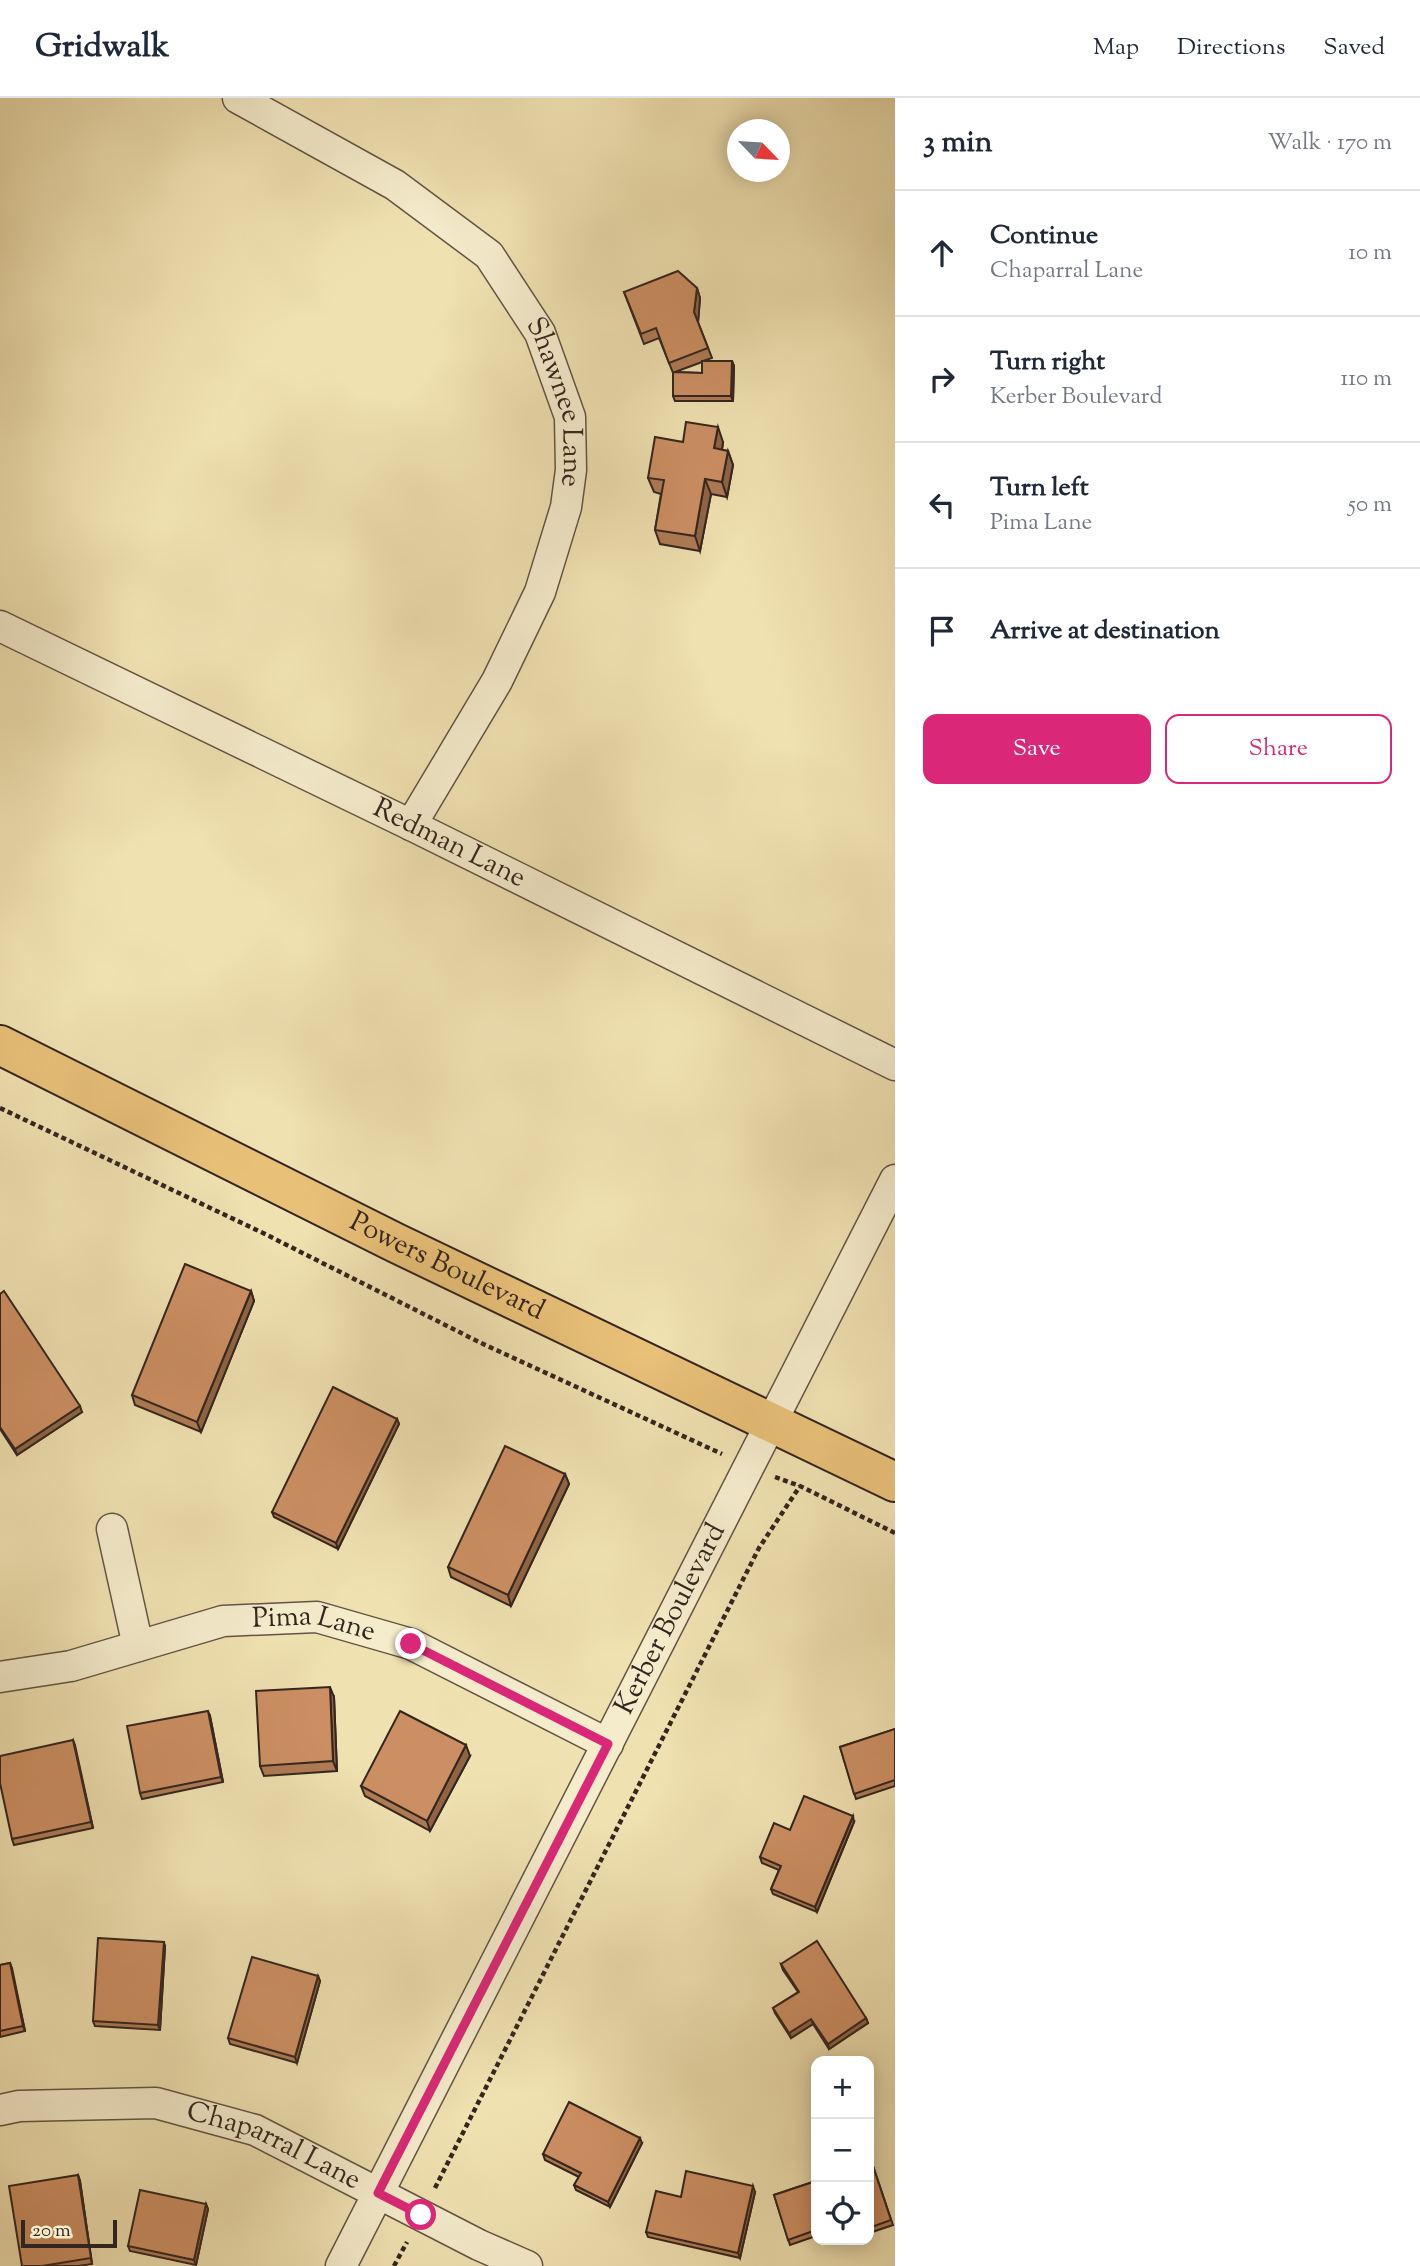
<!DOCTYPE html>
<meta charset="utf-8">
<style>
body{margin:0;font-family:"Sorts Mill Goudy",serif;background:#f6f6f7;color:#1f2937}
.controls{position:absolute;right:21px;bottom:21px;display:grid;overflow:hidden;border-radius:14px;box-shadow:0 4px 18px #0003}
.controls button{width:63px;height:63px;display:grid;place-items:center;padding:0;border:0;border-bottom:2px solid #e0e1e3;background:#fff;color:#1f2937;font:35px sans-serif}
.compass{position:absolute;left:727px;top:21px;width:63px;height:63px;border-radius:50%;background:#fff;box-shadow:0 4px 18px #0003;rotate:115deg}
.scale{position:absolute;left:21px;bottom:18px;width:96px;box-sizing:border-box;padding-left:7px;border:4px solid #33251f;border-top:0;font-size:19px;line-height:24px;white-space:nowrap;color:#33251f;-webkit-text-stroke:5px #f5eccc;paint-order:stroke}
.stop{position:absolute;width:21px;height:21px;margin:-16px;border:5px solid #db2777;border-radius:50%;background:#fff}
.stop.end{background:#db2777;border-color:#fff;box-shadow:0 2px 7px #0008}
.list{margin:0;padding:0;list-style:none}
h2{display:flex;justify-content:space-between;align-items:center;height:91px;margin:0;padding:0 28px;font-size:30px}
h2 small{font-size:23px;font-weight:400;color:#747a83}
.list li{display:grid;grid-template-columns:46px 1fr auto;gap:21px;align-items:center;box-sizing:border-box;height:126px;padding:0 28px;border-top:2px solid #e0e1e3}
.list b{display:block;font-size:26px;white-space:nowrap}
.list p{margin:0;font-size:23px;white-space:nowrap;color:#747a83}
.list em{font-size:23px;font-style:normal;color:#747a83}
.actions{display:flex;gap:14px;padding:21px 28px}
.actions a{flex:1;padding:16px 0;border:2px solid #db2777;border-radius:14px;text-align:center;font-size:24px;color:#db2777}
.actions .main{background:#db2777;color:#fff}
.icon{flex:none;width:38px;height:38px;fill:none;stroke:currentColor;stroke-width:2;stroke-linecap:round;stroke-linejoin:round}
.map{position:relative;flex:none;width:895px;height:2168px;overflow:hidden}
header{display:flex;align-items:center;gap:42px;box-sizing:border-box;height:98px;padding:0 35px;background:#fff;border-bottom:2px solid #e0e1e3}
header strong{font-size:33px}
nav{display:flex;gap:38px;margin-inline-start:auto;font-size:24px}
main{display:flex}
aside{flex:1;background:#fff}
.map>svg:first-child{display:block}
.lines{fill:none;stroke-linecap:round;stroke-linejoin:round}
.minor-casing{stroke:#625444;stroke-width:33}
.major-casing{stroke:#33251f;stroke-width:42}
.path{stroke:#33251f;stroke-width:4.5;stroke-dasharray:5 3.5;stroke-linecap:butt}
.minor{stroke:#f5eccc;stroke-width:30}
.major{stroke:#e8c078;stroke-width:38}
.wall{fill:#af7b55;stroke:#33251f;stroke-width:2;fill-rule:evenodd}
.shaded-wall{fill:#8f6445;stroke:#33251f;stroke-width:2}
.building{fill:#cc8f63;stroke:#33251f;stroke-width:2}
.route{stroke:#db2777;stroke-width:9}
.labels{text-anchor:middle;dominant-baseline:central;stroke-width:6;stroke-linejoin:round;paint-order:stroke}
.street-label{font-size:28px;fill:#33251f;stroke:#f5eccc}
</style>
<header>
<strong>Gridwalk</strong>
<nav><a>Map</a><a>Directions</a><a>Saved</a></nav>
</header>
<main>
<div class="map">
<svg width="895" height="2168" viewBox="0 0 895 2168">
<rect width="100%" height="100%" fill="#f0e1b1"/>
<filter id="stains"><feTurbulence type="fractalNoise" baseFrequency=".00286" numOctaves="4"/><feColorMatrix values="0 0 0 0 .2 0 0 0 0 .09 0 0 0 0 .02 0 0 0 .5 -.17"/></filter>
<radialGradient id="worn" r=".72"><stop offset=".6" stop-color="#630" stop-opacity="0"/><stop offset="1" stop-color="#630" stop-opacity=".3"/></radialGradient>
<g class="lines">
<defs>
<g id="minor">
<path id="s1" d="M 238,0 L 395,87 L 489,157 L 540,235 L 570,319 L 571,372 L 566,409 L 540,494 L 497,583 L 411,727"/>
<path id="s2" d="M 0,528 L 411,727 L 895,967"/>
<path d="M 112,1431 L 138,1548"/>
<path id="s3" d="M 0,1579 L 71,1568 L 223,1523 L 317,1519 L 411,1546 L 608,1646"/>
<path id="s4" d="M 0,2012 L 19,2008 L 156,2005 L 255,2032 L 479,2147 L 527,2168"/>
<path id="s5" d="M 341,2168 L 895,1082"/>
</g>
<g id="major">
<path id="s6" d="M 0,947 L 396,1145 L 895,1384"/>
</g>
</defs>
<!-- minor casing -->
<use href="#minor" class="minor-casing"/>
<!-- major casing -->
<use href="#major" class="major-casing"/>
<!-- path -->
<g class="path">
<path d="M 0,1010 L 263,1135 L 481,1245 L 722,1356"/>
<path d="M 775,1379 L 800,1388 L 895,1435"/>
<path d="M 435,2090 L 759,1450 L 800,1388"/>
<path d="M 394,2168 L 407,2144"/>
</g>
<!-- minor -->
<use href="#minor" class="minor"/>
<!-- major -->
<use href="#major" class="major"/>
</g>
<!-- wall -->
<g class="wall">
<path d="M 697,190 L 700,200 L 698,224 L 712,260 L 703,263 L 732,263 L 734,268 L 733,303 L 675,303 L 673,298 L 673,275 L 659,240 L 644,246 L 624,194 ZM 702,264 L 702,275 L 675,274 Z"/>
<path d="M 683,344 L 723,344 L 722,352 L 728,353 L 733,367 L 727,399 L 711,396 L 700,453 L 660,446 L 655,432 L 661,396 L 654,394 L 648,380 Z"/>
<path d="M 251,1193 L 254,1203 L 201,1334 L 135,1307 L 132,1297 Z"/>
<path d="M 0,1196 L 82,1314 L 17,1357 L 0,1331 Z"/>
<path d="M 397,1321 L 399,1326 L 338,1451 L 274,1419 L 272,1414 Z"/>
<path d="M 565,1376 L 569,1386 L 511,1508 L 451,1479 L 448,1469 Z"/>
<path d="M 334,1599 L 337,1673 L 264,1678 L 260,1668 Z"/>
<path d="M 210,1618 L 223,1684 L 142,1701 L 140,1695 Z"/>
<path d="M 895,1631 L 895,1688 L 856,1701 L 840,1649 Z"/>
<path d="M 73,1642 L 93,1730 L 14,1747 L 12,1741 Z"/>
<path d="M 470,1658 L 430,1733 L 365,1698 L 361,1688 Z"/>
<path d="M 854,1724 L 817,1814 L 773,1796 L 771,1791 L 779,1772 L 762,1765 L 760,1759 Z"/>
<path d="M 165,1849 L 160,1932 L 95,1928 L 93,1923 Z"/>
<path d="M 10,1865 L 25,1933 L 0,1939 L 0,1867 Z"/>
<path d="M 781,1866 L 866,1920 L 868,1925 L 829,1951 L 813,1926 L 791,1940 L 775,1915 L 773,1910 L 798,1894 L 783,1872 Z"/>
<path d="M 318,1878 L 320,1883 L 297,1965 L 230,1946 L 228,1940 Z"/>
<path d="M 642,2045 L 610,2109 L 576,2092 L 574,2087 L 579,2079 L 545,2062 L 543,2056 Z"/>
<path d="M 872,2065 L 893,2127 L 869,2135 L 869,2066 Z"/>
<path d="M 78,2077 L 80,2083 L 92,2166 L 78,2168 L 22,2168 Z"/>
<path d="M 816,2083 L 816,2138 L 790,2147 L 774,2097 Z"/>
<path d="M 755,2094 L 740,2160 L 648,2139 L 646,2134 L 681,2099 Z"/>
<path d="M 206,2106 L 208,2111 L 196,2167 L 130,2153 L 128,2148 Z"/>
</g>
<!-- shaded-wall -->
<g class="shaded-wall">
<path d="M 697,190 L 700,200 L 698,225 L 694,214 Z"/>
<path d="M 732,263 L 734,268 L 733,303 L 731,298 Z"/>
<path d="M 718,329 L 723,344 L 720,365 L 714,350 Z"/>
<path d="M 728,353 L 733,367 L 727,399 L 722,384 Z"/>
<path d="M 705,381 L 711,396 L 700,453 L 695,438 Z"/>
<path d="M 251,1193 L 254,1203 L 201,1334 L 197,1324 Z"/>
<path d="M 80,1308 L 82,1314 L 17,1357 L 15,1351 Z"/>
<path d="M 397,1321 L 399,1326 L 338,1451 L 336,1445 Z"/>
<path d="M 565,1376 L 569,1386 L 511,1508 L 508,1497 Z"/>
<path d="M 330,1589 L 334,1599 L 337,1673 L 333,1663 Z"/>
<path d="M 208,1613 L 210,1618 L 223,1684 L 221,1679 Z"/>
<path d="M 73,1642 L 75,1647 L 93,1730 L 91,1724 Z"/>
<path d="M 466,1647 L 470,1658 L 430,1733 L 427,1723 Z"/>
<path d="M 853,1718 L 854,1724 L 817,1814 L 815,1809 Z"/>
<path d="M 164,1844 L 165,1849 L 160,1932 L 158,1927 Z"/>
<path d="M 10,1865 L 12,1870 L 25,1933 L 23,1928 Z"/>
<path d="M 318,1878 L 320,1883 L 297,1965 L 295,1959 Z"/>
<path d="M 866,1920 L 868,1925 L 829,1951 L 828,1946 Z"/>
<path d="M 811,1921 L 813,1926 L 791,1940 L 789,1935 Z"/>
<path d="M 640,2040 L 642,2045 L 610,2109 L 608,2104 Z"/>
<path d="M 78,2077 L 80,2083 L 92,2166 L 91,2160 Z"/>
<path d="M 753,2088 L 755,2094 L 740,2160 L 738,2155 Z"/>
<path d="M 206,2106 L 208,2111 L 196,2167 L 194,2162 Z"/>
</g>
<!-- building -->
<g class="building">
<path d="M 678,173 L 697,190 L 694,214 L 708,250 L 669,265 L 656,230 L 641,236 L 624,194 Z"/>
<path d="M 702,263 L 732,263 L 731,298 L 673,298 L 673,274 L 702,275 Z"/>
<path d="M 686,324 L 718,329 L 714,350 L 728,353 L 722,384 L 705,381 L 695,438 L 655,432 L 664,382 L 648,380 L 655,339 L 683,344 Z"/>
<path d="M 185,1166 L 251,1193 L 197,1324 L 132,1297 Z"/>
<path d="M 4,1193 L 80,1308 L 15,1351 L 0,1329 L 0,1196 Z"/>
<path d="M 333,1289 L 397,1321 L 336,1445 L 272,1414 Z"/>
<path d="M 505,1348 L 565,1376 L 508,1497 L 448,1469 Z"/>
<path d="M 330,1589 L 333,1663 L 260,1668 L 256,1593 Z"/>
<path d="M 208,1613 L 221,1679 L 140,1695 L 127,1628 Z"/>
<path d="M 400,1613 L 466,1647 L 427,1723 L 361,1688 Z"/>
<path d="M 895,1631 L 895,1682 L 854,1696 L 840,1649 Z"/>
<path d="M 73,1642 L 91,1724 L 12,1741 L 0,1685 L 0,1658 Z"/>
<path d="M 804,1698 L 853,1718 L 815,1809 L 771,1791 L 781,1768 L 760,1759 L 774,1725 L 790,1732 Z"/>
<path d="M 98,1840 L 164,1844 L 158,1927 L 93,1923 Z"/>
<path d="M 817,1843 L 866,1920 L 828,1946 L 811,1921 L 789,1935 L 773,1910 L 799,1894 L 781,1866 Z"/>
<path d="M 252,1859 L 318,1878 L 295,1959 L 228,1940 Z"/>
<path d="M 10,1865 L 23,1928 L 0,1933 L 0,1867 Z"/>
<path d="M 569,2004 L 640,2040 L 608,2104 L 574,2087 L 581,2075 L 543,2056 Z"/>
<path d="M 872,2065 L 891,2122 L 869,2130 L 869,2066 Z"/>
<path d="M 686,2073 L 753,2088 L 738,2155 L 646,2134 L 656,2093 L 681,2099 Z"/>
<path d="M 78,2077 L 91,2160 L 42,2168 L 22,2168 L 9,2088 Z"/>
<path d="M 816,2083 L 816,2132 L 788,2142 L 774,2097 Z"/>
<path d="M 140,2092 L 206,2106 L 194,2162 L 128,2148 Z"/>
</g>
<g class="lines">
<!-- route -->
<path class="route" d="M 411,1546 L 608,1646 L 378,2095 L 421,2117"/>
</g>
<g class="labels">
<!-- street labels -->
<g class="street-label">
<text stroke="none"><textPath href="#s1" startOffset="462">Shawnee Lane</textPath></text>
<text stroke="none"><textPath href="#s2" startOffset="499">Redman Lane</textPath></text>
<text stroke="none"><textPath href="#s6" startOffset="499">Powers Boulevard</textPath></text>
<text stroke="none"><textPath href="#s5" startOffset="726">Kerber Boulevard</textPath></text>
<text stroke="none"><textPath href="#s3" startOffset="322">Pima Lane</textPath></text>
<text stroke="none"><textPath href="#s4" startOffset="282">Chaparral Lane</textPath></text>
</g>
</g>
<rect width="100%" height="100%" filter="url(#stains)"/>
<rect width="100%" height="100%" fill="url(#worn)"/>
</svg>
<div class="controls">
<button>+</button>
<button>−</button>
<button><svg class="icon" aria-label="locate" viewBox="0 0 24 24"><circle cx="12" cy="12" r="6"/><path d="M12 2v4M12 18v4M2 12h4M18 12h4"/></svg></button>
</div>
<svg class="compass" viewBox="-18 -18 36 36"><path d="M0-13l5 13h-10z" fill="#e53935"/><path d="M0 13l5-13h-10z" fill="#747a83"/></svg>
<div class="scale">20 m</div>
<div class="stop" style="left:421px;top:2117px"></div>
<div class="stop end" style="left:411px;top:1546px"></div>
</div>
<aside>
<h2>3 min<small>Walk · 170 m</small></h2>
<ul class="list">
<li><svg class="icon" aria-label="ahead" viewBox="0 0 24 24"><path d="M12 20V5M6 11l6-6 6 6"/></svg><div><b>Continue</b><p>Chaparral Lane</p></div><em>10 m</em></li>
<li><svg class="icon" aria-label="right" viewBox="0 0 24 24"><path d="M7 20v-9h11M14 6l5 5-5 5"/></svg><div><b>Turn right</b><p>Kerber Boulevard</p></div><em>110 m</em></li>
<li><svg class="icon" aria-label="left" viewBox="0 0 24 24"><path d="M17 20v-9H6M10 6l-5 5 5 5"/></svg><div><b>Turn left</b><p>Pima Lane</p></div><em>50 m</em></li>
<li><svg class="icon" aria-label="arrive" viewBox="0 0 24 24"><path d="M6 21V4h12l-3 4 3 4H6"/></svg><div><b>Arrive at destination</b></div></li>
</ul>
<div class="actions"><a class="main">Save</a><a>Share</a></div>
</aside>
</main>
